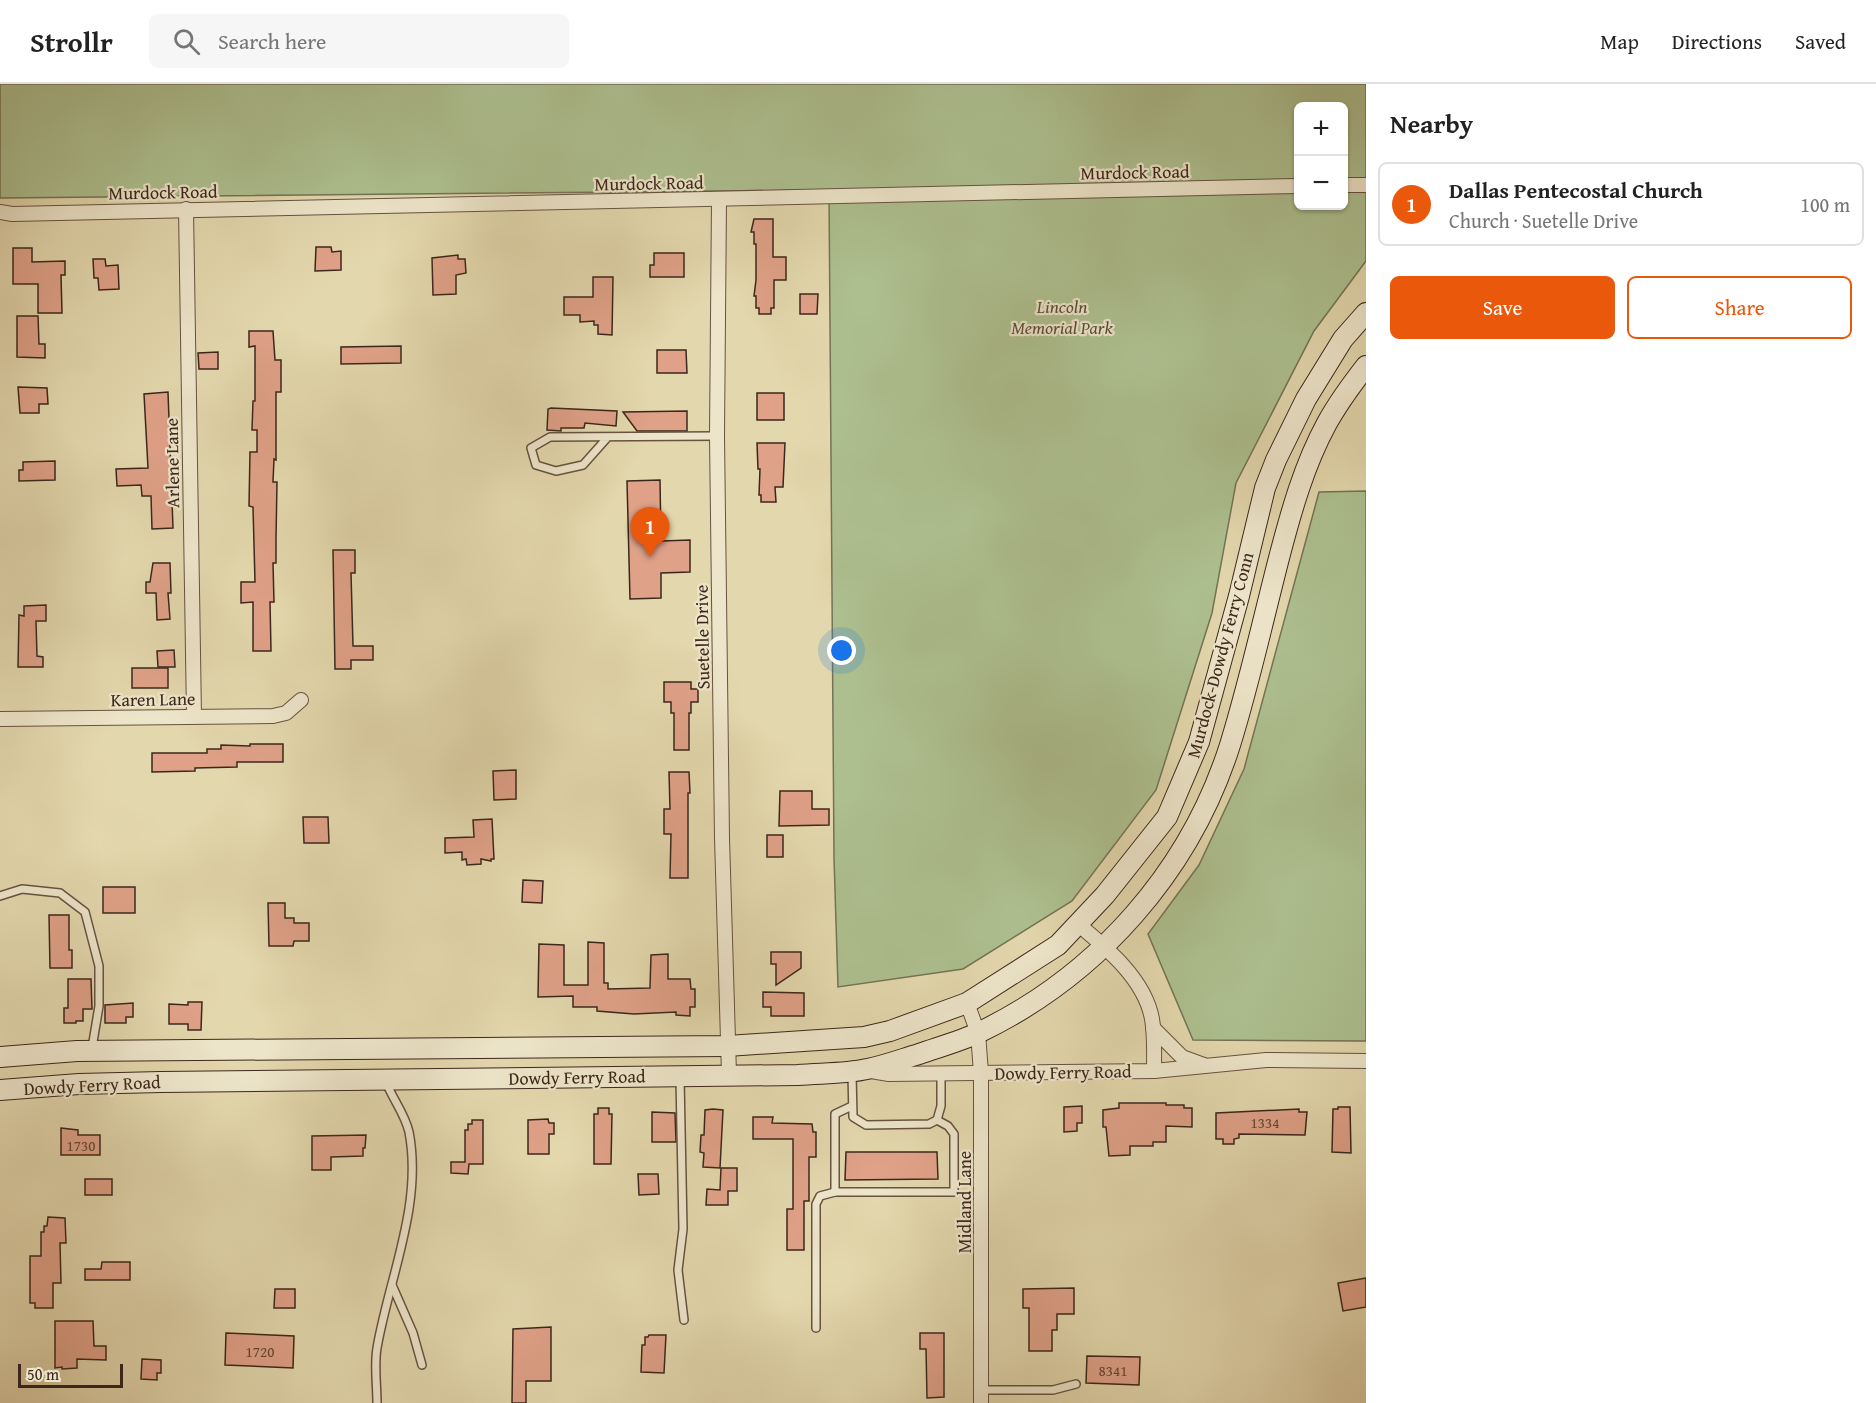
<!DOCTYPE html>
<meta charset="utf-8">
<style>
body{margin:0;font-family:"Gentium Book Plus",serif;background:#f6f6f6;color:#222}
.controls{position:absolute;right:18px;top:18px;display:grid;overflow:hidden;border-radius:9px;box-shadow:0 2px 4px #0004}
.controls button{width:54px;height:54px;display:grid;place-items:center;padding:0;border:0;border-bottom:2px solid #e0e0e0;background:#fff;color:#222;font:30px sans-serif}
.scale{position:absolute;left:18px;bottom:15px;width:105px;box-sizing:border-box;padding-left:6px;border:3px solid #3c271b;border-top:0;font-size:16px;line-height:21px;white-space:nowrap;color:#3c271b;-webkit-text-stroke:4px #ede5ca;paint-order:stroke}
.you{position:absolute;left:842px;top:567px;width:21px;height:21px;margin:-15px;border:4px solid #fff;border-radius:50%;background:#1a73e8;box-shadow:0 0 0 9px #1a73e833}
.badge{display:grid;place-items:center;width:39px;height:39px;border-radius:50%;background:#ea580c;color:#fff;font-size:20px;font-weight:700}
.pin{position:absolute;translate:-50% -50px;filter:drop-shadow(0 2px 3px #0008)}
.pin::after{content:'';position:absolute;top:32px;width:21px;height:18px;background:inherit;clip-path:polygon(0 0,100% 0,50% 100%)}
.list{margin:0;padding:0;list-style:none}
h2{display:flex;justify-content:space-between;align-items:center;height:78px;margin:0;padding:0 24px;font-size:26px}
h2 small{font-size:20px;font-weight:400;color:#767676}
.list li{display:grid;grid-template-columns:39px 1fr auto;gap:18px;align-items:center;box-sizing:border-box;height:84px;margin:0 12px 12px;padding:0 12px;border:2px solid #e0e0e0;border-radius:9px}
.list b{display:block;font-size:22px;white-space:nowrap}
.list p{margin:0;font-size:20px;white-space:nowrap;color:#767676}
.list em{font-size:20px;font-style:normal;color:#767676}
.actions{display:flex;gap:12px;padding:18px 24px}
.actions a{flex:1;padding:14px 0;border:2px solid #ea580c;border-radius:9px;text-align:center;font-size:21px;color:#ea580c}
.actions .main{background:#ea580c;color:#fff}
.icon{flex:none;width:33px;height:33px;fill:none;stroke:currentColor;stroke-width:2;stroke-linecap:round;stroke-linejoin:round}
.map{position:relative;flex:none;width:1366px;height:1319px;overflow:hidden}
header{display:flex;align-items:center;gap:36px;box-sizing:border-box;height:84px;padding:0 30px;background:#fff;border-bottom:2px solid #e0e0e0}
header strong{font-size:28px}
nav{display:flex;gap:33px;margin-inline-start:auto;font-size:21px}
.search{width:420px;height:54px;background:#f6f6f6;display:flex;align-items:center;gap:15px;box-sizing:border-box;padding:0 21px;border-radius:9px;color:#767676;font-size:22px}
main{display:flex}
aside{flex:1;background:#fff}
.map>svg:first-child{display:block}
.green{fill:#adbf8f;stroke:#747355;stroke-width:1.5;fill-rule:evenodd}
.building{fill:#dfa188;stroke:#3c271b;stroke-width:1.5}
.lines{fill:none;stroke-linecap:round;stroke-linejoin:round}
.lane-casing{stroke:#665340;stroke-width:10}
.street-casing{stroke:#665340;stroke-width:16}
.secondary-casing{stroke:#3c271b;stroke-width:22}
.lane{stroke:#ede5ca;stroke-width:7}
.street{stroke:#ede5ca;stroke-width:14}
.secondary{stroke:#ede5ca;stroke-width:20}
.labels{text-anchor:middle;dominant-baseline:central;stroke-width:4.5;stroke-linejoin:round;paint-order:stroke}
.number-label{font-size:15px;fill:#654636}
.street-label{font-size:18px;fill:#3c271b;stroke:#ede5ca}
.park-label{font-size:18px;font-style:italic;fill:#584d38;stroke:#ede5ca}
</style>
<header>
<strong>Strollr</strong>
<div class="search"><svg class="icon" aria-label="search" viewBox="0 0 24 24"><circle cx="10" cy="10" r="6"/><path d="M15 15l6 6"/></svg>Search here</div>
<nav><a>Map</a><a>Directions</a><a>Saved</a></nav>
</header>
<main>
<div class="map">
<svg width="1366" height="1319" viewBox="0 0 1366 1319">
<rect width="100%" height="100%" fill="#e3d7ad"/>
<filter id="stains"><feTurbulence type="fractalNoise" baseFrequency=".00333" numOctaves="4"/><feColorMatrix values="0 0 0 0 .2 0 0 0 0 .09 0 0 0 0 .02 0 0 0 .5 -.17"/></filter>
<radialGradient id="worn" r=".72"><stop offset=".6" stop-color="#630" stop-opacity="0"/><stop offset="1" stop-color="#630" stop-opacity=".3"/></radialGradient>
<!-- green -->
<g class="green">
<path d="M 0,0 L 1366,0 L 1366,177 L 1314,247 L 1236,399 L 1212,529 L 1156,706 L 1072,817 L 963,885 L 838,903 L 834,774 L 829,106 L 0,114 ZM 1298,22 L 1344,22 L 1344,122 L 1298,122 Z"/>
<path d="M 1366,407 L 1366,957 L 1193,956 L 1148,850 L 1199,781 L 1244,685 L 1319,408 Z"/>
</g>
<!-- building -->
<g class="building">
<path d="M 754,135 L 773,135 L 773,173 L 786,173 L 786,196 L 774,196 L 774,224 L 771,224 L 771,230 L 759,230 L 759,224 L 756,224 L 756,212 L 754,212 L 756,196 L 756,160 L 754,160 L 754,148 L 751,148 Z"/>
<path d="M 316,163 L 331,163 L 332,168 L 341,167 L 341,186 L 315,187 Z"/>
<path d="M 13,164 L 32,164 L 32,178 L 65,177 L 65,191 L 61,191 L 62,229 L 38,229 L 38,200 L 13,200 Z"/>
<path d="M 654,169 L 684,169 L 684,193 L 650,193 L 650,181 L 654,181 Z"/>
<path d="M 458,171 L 458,175 L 465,175 L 466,189 L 456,191 L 456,210 L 433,211 L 432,174 Z"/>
<path d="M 93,175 L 105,175 L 106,182 L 118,181 L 119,205 L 99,206 L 98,194 L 94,194 Z"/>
<path d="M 593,193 L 613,193 L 612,251 L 598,250 L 598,241 L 594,241 L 594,237 L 580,238 L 580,231 L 564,231 L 564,213 L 593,213 Z"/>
<path d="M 800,210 L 818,210 L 817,230 L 800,230 Z"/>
<path d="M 17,232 L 38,232 L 39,260 L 45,260 L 45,274 L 17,273 Z"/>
<path d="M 249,247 L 273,247 L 275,276 L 281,276 L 281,308 L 276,308 L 276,376 L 274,375 L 273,398 L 277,398 L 276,455 L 276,479 L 273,479 L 274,518 L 270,518 L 271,567 L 253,567 L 253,518 L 241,519 L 241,498 L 255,498 L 253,423 L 249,422 L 250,368 L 257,368 L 257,346 L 252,346 L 253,317 L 255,317 L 255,262 L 249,263 Z"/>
<path d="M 401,262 L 401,279 L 341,280 L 341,263 Z"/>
<path d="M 657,266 L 686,266 L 687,289 L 657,289 Z"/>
<path d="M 218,268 L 218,285 L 199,285 L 198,269 Z"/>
<path d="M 18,303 L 47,304 L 48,320 L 39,320 L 39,329 L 20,329 Z"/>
<path d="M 168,308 L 173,444 L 152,445 L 151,412 L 142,412 L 141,401 L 117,402 L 116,385 L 148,384 L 144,310 Z"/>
<rect x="757" y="309" width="27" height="27"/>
<path d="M 551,324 L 617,327 L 616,342 L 585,339 L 584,344 L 561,344 L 561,347 L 547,346 L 548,325 Z"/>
<path d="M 687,327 L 687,347 L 637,347 L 623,328 Z"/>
<path d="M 757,359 L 785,359 L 783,403 L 775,403 L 776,418 L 761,418 L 761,411 L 759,411 L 760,385 L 758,385 Z"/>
<path d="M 55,377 L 55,396 L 19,397 L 19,386 L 23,386 L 23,378 Z"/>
<path d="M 660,396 L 661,457 L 690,456 L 690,488 L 661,489 L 661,514 L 630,515 L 627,397 Z"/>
<path d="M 333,466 L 355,466 L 355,489 L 351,489 L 353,562 L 373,562 L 373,576 L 351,576 L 351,585 L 335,585 Z"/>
<path d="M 153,479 L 170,479 L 171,509 L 168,509 L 170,535 L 157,536 L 156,509 L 146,509 L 146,498 L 150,498 Z"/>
<path d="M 46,521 L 46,537 L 36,537 L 37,572 L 43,573 L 43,583 L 18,583 L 19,531 L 24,532 L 24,522 Z"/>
<path d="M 174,566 L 175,583 L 158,583 L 157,567 Z"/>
<rect x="132" y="584" width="36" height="20"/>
<path d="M 664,598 L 691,598 L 691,605 L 698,605 L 698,618 L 691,618 L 691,629 L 689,629 L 689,666 L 674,666 L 674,629 L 671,629 L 671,618 L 664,618 Z"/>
<path d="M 250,660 L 283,660 L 283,678 L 237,678 L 237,683 L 195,684 L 195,687 L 152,688 L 152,669 L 207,669 L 207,665 L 221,665 L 221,661 L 250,662 Z"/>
<path d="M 516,686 L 516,715 L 494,716 L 493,687 Z"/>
<path d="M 669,688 L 689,688 L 690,709 L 688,709 L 688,794 L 670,794 L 671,750 L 664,750 L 664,725 L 670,725 Z"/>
<path d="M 780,707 L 812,707 L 812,725 L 829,725 L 829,741 L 779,742 Z"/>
<path d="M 303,733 L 328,733 L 329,759 L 304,759 Z"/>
<path d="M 492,735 L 494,775 L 491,775 L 491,777 L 481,775 L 481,780 L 467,781 L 466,775 L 462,776 L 462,768 L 445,769 L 445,754 L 474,753 L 473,736 Z"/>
<rect x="767" y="751" width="16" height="22"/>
<path d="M 523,796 L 543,797 L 542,819 L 522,818 Z"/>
<rect x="103" y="803" width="32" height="26"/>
<path d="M 268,819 L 285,819 L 285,834 L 294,834 L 294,839 L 309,839 L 309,857 L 294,857 L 293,862 L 269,862 Z"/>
<path d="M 49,831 L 69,831 L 69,866 L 72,866 L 72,884 L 50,884 Z"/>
<path d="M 588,858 L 604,859 L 604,899 L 608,899 L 608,905 L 650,904 L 651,871 L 668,870 L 668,895 L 690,895 L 691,905 L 695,905 L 695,923 L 690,923 L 690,932 L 676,931 L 676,928 L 634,930 L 597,927 L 597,923 L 573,923 L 573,912 L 538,913 L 539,860 L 564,861 L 564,901 L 588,901 Z"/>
<path d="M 771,868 L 801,868 L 801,884 L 776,901 L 776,880 L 771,880 Z"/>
<path d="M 68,895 L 91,895 L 92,925 L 83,925 L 83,937 L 76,937 L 76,939 L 64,939 L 64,924 L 68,924 Z"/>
<path d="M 763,908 L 804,909 L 804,932 L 771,932 L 771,923 L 763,923 Z"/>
<path d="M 188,918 L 202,918 L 201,946 L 188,946 L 188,940 L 169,940 L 169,920 L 188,921 Z"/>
<path d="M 133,919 L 133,933 L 126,933 L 126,939 L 105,939 L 105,921 Z"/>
<path d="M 1119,1019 L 1166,1019 L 1166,1021 L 1184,1021 L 1184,1024 L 1192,1024 L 1192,1043 L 1166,1042 L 1166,1058 L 1153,1058 L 1153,1062 L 1130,1062 L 1130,1071 L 1109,1072 L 1106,1043 L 1103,1043 L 1103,1026 L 1119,1024 Z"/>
<path d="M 1082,1022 L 1082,1039 L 1077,1039 L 1077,1047 L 1064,1048 L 1064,1023 Z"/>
<path d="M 1338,1023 L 1350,1023 L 1351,1069 L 1332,1068 L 1333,1025 L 1338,1025 Z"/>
<path d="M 598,1024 L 609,1024 L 609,1030 L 612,1030 L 611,1080 L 594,1080 L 594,1030 L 598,1030 Z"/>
<path d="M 713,1025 L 723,1026 L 720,1084 L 703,1083 L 704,1069 L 700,1068 L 701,1051 L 704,1051 L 705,1026 Z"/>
<path d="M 1299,1025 L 1299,1028 L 1307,1028 L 1305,1051 L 1239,1050 L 1239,1054 L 1234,1055 L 1234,1060 L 1223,1060 L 1223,1055 L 1216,1055 L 1216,1029 Z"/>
<path d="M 652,1028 L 675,1029 L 676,1058 L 652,1058 Z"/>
<path d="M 753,1033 L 773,1033 L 772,1039 L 812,1040 L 813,1048 L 816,1048 L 816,1073 L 809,1073 L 809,1117 L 804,1117 L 804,1166 L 787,1166 L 787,1125 L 793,1125 L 793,1055 L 753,1055 Z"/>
<path d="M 548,1035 L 549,1039 L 554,1039 L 554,1050 L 549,1050 L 549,1070 L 528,1070 L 528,1036 Z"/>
<path d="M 472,1036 L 483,1036 L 483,1080 L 469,1080 L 468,1090 L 451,1089 L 451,1078 L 465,1078 L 465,1046 L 468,1046 L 468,1040 L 472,1040 Z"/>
<path d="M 61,1044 L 78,1046 L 78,1051 L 100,1051 L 100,1071 L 61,1071 Z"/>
<path d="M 366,1051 L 365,1064 L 363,1064 L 363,1072 L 331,1073 L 331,1086 L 312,1086 L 312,1052 Z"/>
<path d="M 846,1068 L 937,1068 L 938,1095 L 845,1096 Z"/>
<path d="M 721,1084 L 737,1084 L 737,1107 L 728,1107 L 728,1121 L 706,1121 L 707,1105 L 720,1106 Z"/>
<path d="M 638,1090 L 658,1090 L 659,1110 L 639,1111 Z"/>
<rect x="85" y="1095" width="27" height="16"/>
<path d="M 48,1133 L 65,1134 L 66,1159 L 60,1159 L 61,1199 L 53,1199 L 53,1224 L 35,1224 L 35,1219 L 30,1219 L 30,1172 L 41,1172 L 41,1148 L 44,1148 L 44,1142 L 47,1142 Z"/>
<path d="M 102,1178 L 130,1178 L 130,1196 L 85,1196 L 85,1185 L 101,1185 Z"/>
<path d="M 1366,1194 L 1366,1223 L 1343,1227 L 1338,1199 Z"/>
<path d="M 1074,1204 L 1074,1230 L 1057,1230 L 1057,1246 L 1052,1246 L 1052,1267 L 1029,1267 L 1029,1224 L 1023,1224 L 1023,1205 Z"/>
<path d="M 275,1205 L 295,1205 L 295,1224 L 274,1224 Z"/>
<path d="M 55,1237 L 93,1237 L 94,1262 L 106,1262 L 106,1276 L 77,1275 L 77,1284 L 62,1285 L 62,1283 L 55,1284 Z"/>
<path d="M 551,1243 L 551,1297 L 526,1297 L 526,1319 L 512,1319 L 513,1245 Z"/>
<path d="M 226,1249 L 294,1252 L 293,1284 L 225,1281 Z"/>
<path d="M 920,1249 L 944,1249 L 944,1313 L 927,1314 L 926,1265 L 920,1265 Z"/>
<path d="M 649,1251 L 666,1251 L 664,1289 L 641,1288 L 642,1261 L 645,1261 L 645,1253 L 648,1253 Z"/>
<path d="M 1087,1272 L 1140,1273 L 1139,1301 L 1086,1299 Z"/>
<path d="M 142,1275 L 161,1276 L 161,1289 L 157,1289 L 157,1296 L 141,1295 Z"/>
</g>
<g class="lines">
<defs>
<g id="lane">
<path d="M 607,354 L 583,381 L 556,387 L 536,381 L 531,364 L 550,353 L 717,352"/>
<path d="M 0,812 L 22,805 L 60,809 L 85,828 L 99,882 L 99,922 L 92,964"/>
<path d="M 852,990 L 853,1033 L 866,1041 L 929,1040 L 937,1036 L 941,1022 L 941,989"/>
<path d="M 680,994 L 683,1145 L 678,1186 L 684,1236"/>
<path d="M 852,1022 L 835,1030 L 835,1108 L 954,1108 L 954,1050 L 948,1042 L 937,1036"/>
<path d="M 392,1201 L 413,1249 L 422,1281"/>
<path d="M 816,1244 L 816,1120 L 820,1112 L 835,1108"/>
<path d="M 981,1306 L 1053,1306 L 1076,1300"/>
<path d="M 377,1319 C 377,1301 374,1281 377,1264 C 389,1194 423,1120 409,1048 C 405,1030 392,1014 386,998"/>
</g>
<g id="street">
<path d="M 1344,101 L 1366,101"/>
<path d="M 719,115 L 717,352 L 722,754 L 729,990"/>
<path d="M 186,125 L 194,632"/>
<path d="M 0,128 L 12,130 L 1298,102"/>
<path d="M 0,635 L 273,632 L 286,629 L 301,616"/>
<path d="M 1079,841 C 1108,865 1145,896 1152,935 C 1155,952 1154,970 1154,987"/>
<path d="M 967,919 L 978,949 L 981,989 L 981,1319"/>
<path d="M 1153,944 L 1182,973 L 1204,981"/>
<path d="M 871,987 L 889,990 L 1154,987 L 1266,976 L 1366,977"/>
</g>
<g id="secondary">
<path d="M 0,973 L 77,967 L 727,962 L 864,953 L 890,947 L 967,919 L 1058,861 L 1105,811 L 1167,733 L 1199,658 L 1239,512 L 1265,404 L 1276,376 L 1306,315 L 1343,255 L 1366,229"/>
<path d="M 0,1006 L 79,1000 L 161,998 L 798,991 C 820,989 845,990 867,985 C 884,982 902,975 919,970 C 939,963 961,957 980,948 C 1098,891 1190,787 1230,661 C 1249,600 1263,536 1279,474 C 1291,428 1304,381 1327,339 C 1338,319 1352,300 1366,282"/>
</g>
</defs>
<!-- lane casing -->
<use href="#lane" class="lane-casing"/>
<!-- street casing -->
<use href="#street" class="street-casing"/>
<!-- secondary casing -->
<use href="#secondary" class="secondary-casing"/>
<!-- lane -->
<use href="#lane" class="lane"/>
<!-- street -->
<use href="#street" class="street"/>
<!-- secondary -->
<use href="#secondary" class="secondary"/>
</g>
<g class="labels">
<!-- number labels -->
<g class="number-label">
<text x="1265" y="1038">1334</text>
<text x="81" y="1061">1730</text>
<text x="260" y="1267">1720</text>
<text x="1113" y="1286">8341</text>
</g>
<!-- street labels -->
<g class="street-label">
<text transform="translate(1135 88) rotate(-1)">Murdock Road</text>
<text transform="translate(649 99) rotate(-1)">Murdock Road</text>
<text transform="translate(163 108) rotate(-1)">Murdock Road</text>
<text transform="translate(172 379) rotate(-91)">Arlene Lane</text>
<text transform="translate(702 553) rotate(-91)">Suetelle Drive</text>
<text transform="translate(1220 571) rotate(-75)">Murdock-Dowdy Ferry Conn</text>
<text transform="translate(153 615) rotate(-1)">Karen Lane</text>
<text transform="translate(1063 988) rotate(-1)">Dowdy Ferry Road</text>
<text transform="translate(577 993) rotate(-1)">Dowdy Ferry Road</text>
<text transform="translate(92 1001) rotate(-3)">Dowdy Ferry Road</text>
<text transform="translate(964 1118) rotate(-90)">Midland Lane</text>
</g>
<!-- park labels -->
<g class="park-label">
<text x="1062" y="222">Lincoln<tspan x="1062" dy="21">Memorial Park</tspan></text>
</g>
</g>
<rect width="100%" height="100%" filter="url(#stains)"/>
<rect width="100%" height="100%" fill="url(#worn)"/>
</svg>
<div class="controls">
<button>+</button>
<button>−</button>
</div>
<div class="scale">50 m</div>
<div class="you"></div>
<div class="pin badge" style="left:650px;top:473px">1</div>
</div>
<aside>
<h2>Nearby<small></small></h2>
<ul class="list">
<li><span class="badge">1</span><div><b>Dallas Pentecostal Church</b><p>Church · Suetelle Drive</p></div><em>100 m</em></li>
</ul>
<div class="actions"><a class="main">Save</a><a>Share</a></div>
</aside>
</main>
